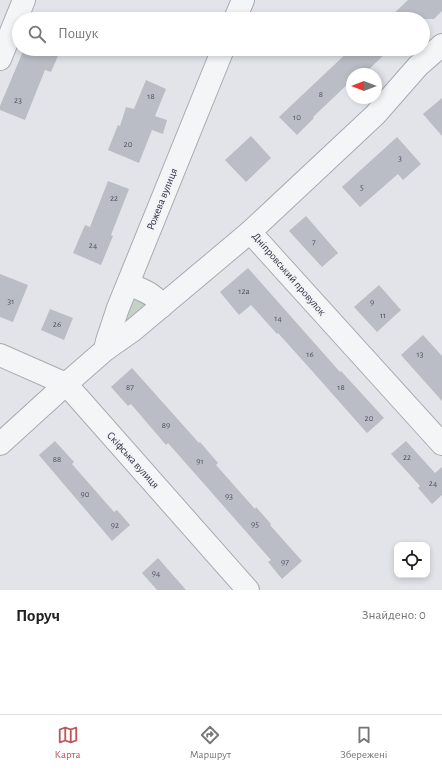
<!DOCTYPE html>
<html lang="uk">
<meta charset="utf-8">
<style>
body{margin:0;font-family:"Alegreya Sans",sans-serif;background:#f6f6f6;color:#222}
.controls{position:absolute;right:12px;bottom:12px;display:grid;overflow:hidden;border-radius:8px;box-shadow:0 2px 6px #0003}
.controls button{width:36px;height:36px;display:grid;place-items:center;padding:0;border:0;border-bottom:1px solid #e0e0e0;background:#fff;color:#222;font:20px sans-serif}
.compass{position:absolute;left:346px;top:68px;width:36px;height:36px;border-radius:50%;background:#fff;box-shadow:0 2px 6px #0003;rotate:270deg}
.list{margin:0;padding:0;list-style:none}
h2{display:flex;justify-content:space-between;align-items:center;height:52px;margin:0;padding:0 16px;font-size:17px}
h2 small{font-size:13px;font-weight:400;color:#767676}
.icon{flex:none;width:22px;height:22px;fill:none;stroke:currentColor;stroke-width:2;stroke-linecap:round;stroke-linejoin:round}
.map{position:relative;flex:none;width:442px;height:590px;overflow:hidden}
.search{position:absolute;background:#fff;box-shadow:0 2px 6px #0003;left:12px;right:12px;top:12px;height:44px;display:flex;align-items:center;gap:10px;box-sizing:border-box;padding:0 14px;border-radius:22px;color:#767676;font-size:15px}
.sheet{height:124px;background:#fff}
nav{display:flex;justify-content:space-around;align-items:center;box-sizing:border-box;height:56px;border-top:1px solid #e0e0e0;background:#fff;font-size:11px;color:#767676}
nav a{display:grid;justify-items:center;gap:2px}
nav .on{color:#c0555c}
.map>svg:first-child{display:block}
.green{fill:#c6d2c4}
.building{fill:#babdc5}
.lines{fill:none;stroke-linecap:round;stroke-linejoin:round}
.minor-casing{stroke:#a8abb3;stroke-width:24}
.minor{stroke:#f4f5f7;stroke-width:22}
.labels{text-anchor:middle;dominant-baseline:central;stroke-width:3;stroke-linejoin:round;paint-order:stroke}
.number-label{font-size:9px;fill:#505460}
.street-label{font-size:11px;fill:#2c313f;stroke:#f1f3f6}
</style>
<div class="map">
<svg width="442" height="590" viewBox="0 0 442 590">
<rect width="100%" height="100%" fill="#e2e4e9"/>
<!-- green -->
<path class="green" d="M 130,296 L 152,303 L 115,331 Z"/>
<!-- building -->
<g class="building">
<path d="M 408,0 L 442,0 L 442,11 L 434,19 L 388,19 Z"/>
<path d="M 24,49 L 61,49 L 51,72 L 45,70 L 25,120 L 0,110 L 0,106 Z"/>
<path d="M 351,49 L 390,49 L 364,74 L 352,74 L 352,80 L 313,117 L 314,118 L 297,135 L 279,117 Z"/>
<path d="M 146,80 L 166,89 L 155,116 L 167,120 L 163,134 L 152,130 L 139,163 L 108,150 L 118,125 L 120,126 L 126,107 L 134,109 Z"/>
<path d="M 442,98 L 442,136 L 423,114 Z"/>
<path d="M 251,136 L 271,158 L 246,182 L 225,160 Z"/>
<path d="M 397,137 L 421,164 L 403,180 L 398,174 L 360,207 L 342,187 Z"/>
<path d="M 108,181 L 129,189 L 111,235 L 113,236 L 101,265 L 73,253 L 85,225 L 90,227 Z"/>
<path d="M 306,216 L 338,253 L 322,267 L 289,231 Z"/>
<path d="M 248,268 L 340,372 L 341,371 L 384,418 L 367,433 L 313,372 L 278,333 L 277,334 L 251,305 L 239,315 L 220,292 Z"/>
<path d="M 0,274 L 28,285 L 13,322 L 0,317 Z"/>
<path d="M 379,285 L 401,310 L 377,332 L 354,307 Z"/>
<path d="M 50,309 L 73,318 L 64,340 L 41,330 Z"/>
<path d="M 423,335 L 442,356 L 442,401 L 401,355 Z"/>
<path d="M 132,368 L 199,443 L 200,442 L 218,463 L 216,465 L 255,509 L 256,507 L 271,524 L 270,525 L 302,561 L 282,579 L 268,562 L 271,560 L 168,443 L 166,445 L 131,404 L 128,406 L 111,387 Z"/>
<path d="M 55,441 L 74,462 L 72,464 L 114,512 L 117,510 L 130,525 L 112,541 L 39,455 Z"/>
<path d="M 406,441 L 435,473 L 442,467 L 442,495 L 432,504 L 418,488 L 420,486 L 391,454 Z"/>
<path d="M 158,558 L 186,590 L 157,590 L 142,573 Z"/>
</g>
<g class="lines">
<defs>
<g id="minor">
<path d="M 235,19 L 243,0"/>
<path d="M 442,45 L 418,66 L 375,115 L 250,232 L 442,444"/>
<path d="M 0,59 L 24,0"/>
<path d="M 128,284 C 140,289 157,294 161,307"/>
<path d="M 105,350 L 107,341 L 118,308 L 223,49"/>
<path d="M 0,355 L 66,384 L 248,590"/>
<path d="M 0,444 L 66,384 L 105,350 L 132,331 L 250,232"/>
</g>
</defs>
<!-- minor casing -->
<use href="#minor" class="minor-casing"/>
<!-- minor -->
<use href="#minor" class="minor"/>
</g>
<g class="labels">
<!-- number labels -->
<g class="number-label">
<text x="321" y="94">8</text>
<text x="151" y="96">18</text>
<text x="18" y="100">23</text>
<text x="297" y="117">10</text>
<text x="128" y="144">20</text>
<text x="400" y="158">3</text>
<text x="362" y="187">5</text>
<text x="114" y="198">22</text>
<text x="314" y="242">7</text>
<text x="93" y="245">24</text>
<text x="244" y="291">12а</text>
<text x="11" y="301">31</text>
<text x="372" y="302">9</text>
<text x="383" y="315">11</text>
<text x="278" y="318">14</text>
<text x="57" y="324">26</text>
<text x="310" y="354">16</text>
<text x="420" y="354">13</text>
<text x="130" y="387">87</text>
<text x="341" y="387">18</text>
<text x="369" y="418">20</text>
<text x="166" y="425">89</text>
<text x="407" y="457">22</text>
<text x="57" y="459">88</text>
<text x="200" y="461">91</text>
<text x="433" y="483">24</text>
<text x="85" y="494">90</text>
<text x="229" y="496">93</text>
<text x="255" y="524">95</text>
<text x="115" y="525">92</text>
<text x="285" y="562">97</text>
<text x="156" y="573">94</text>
</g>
<!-- street labels -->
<g class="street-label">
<text transform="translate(162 199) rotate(-68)">Рожева вулиця</text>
<text transform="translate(289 274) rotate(49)">Дніпровський провулок</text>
<text transform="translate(133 460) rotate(48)">Скіфська вулиця</text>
</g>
</g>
</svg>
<div class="controls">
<button><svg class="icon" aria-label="locate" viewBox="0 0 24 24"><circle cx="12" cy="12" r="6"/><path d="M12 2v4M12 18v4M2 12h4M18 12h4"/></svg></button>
</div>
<svg class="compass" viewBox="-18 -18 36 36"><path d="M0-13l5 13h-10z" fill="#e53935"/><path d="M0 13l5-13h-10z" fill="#767676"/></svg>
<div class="search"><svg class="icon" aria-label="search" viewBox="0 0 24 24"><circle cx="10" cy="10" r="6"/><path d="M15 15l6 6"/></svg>Пошук</div>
</div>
<section class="sheet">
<h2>Поруч<small>Знайдено: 0</small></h2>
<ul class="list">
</ul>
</section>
<nav>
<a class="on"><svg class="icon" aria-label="map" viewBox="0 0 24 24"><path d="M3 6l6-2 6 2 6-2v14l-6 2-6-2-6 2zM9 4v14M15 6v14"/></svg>Карта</a>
<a><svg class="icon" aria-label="directions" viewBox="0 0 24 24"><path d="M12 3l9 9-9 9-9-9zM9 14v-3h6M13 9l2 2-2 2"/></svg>Маршрут</a>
<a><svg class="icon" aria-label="saved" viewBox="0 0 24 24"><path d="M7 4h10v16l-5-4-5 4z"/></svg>Збережені</a>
</nav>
